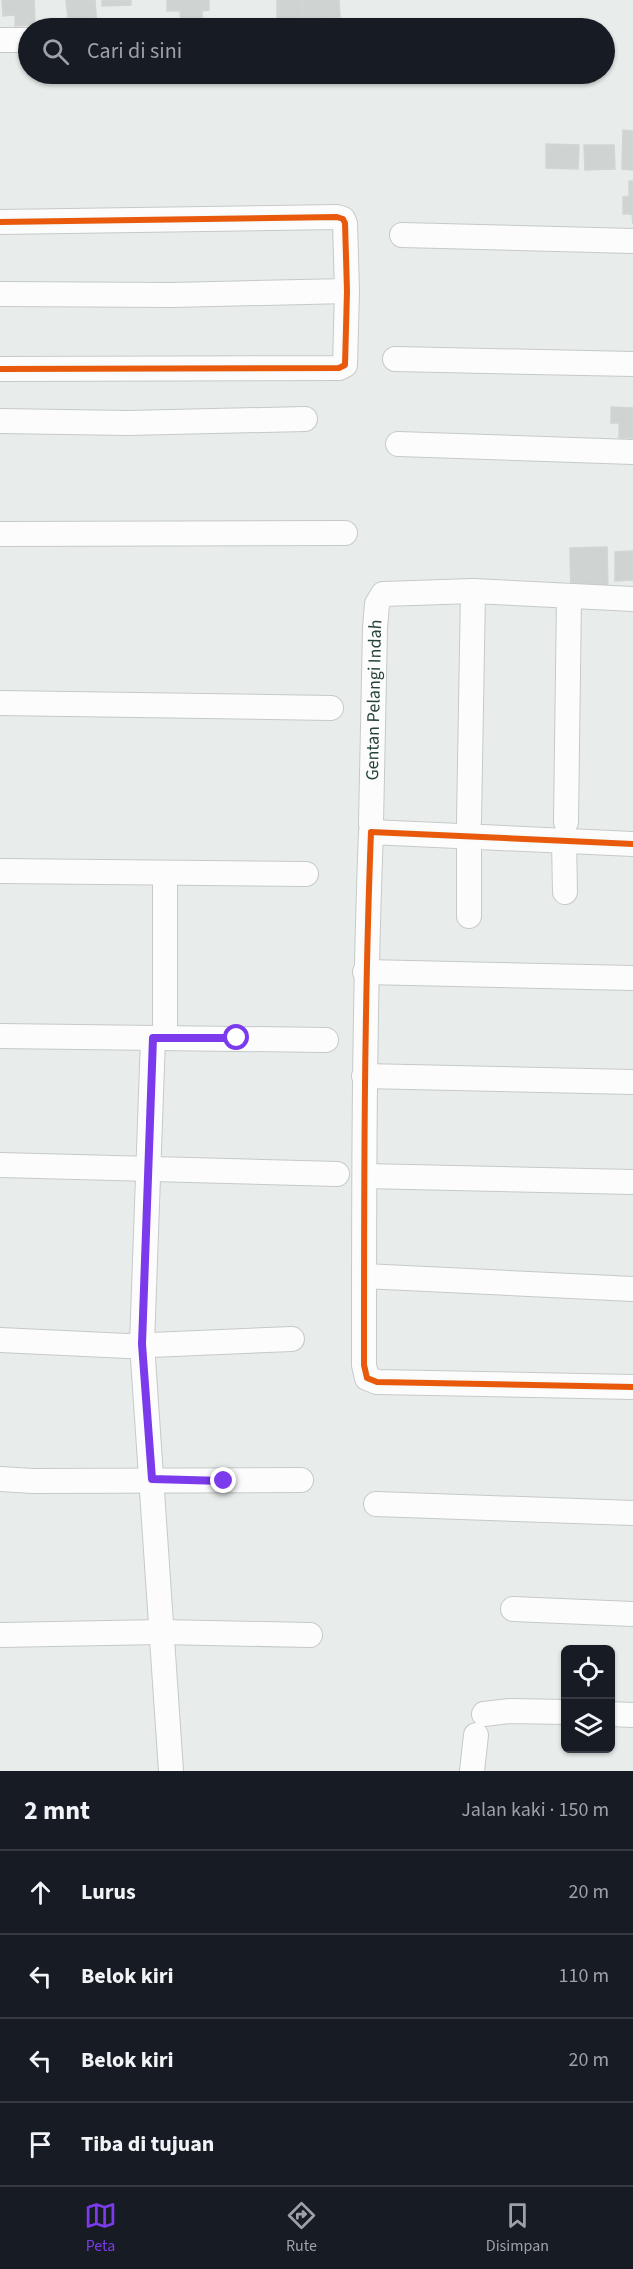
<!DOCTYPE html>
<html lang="id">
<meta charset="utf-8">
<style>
body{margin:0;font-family:"Source Sans 3",sans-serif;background:#242831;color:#f1f3f6}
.controls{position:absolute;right:18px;bottom:18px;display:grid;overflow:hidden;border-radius:9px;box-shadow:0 2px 4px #0004}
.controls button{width:54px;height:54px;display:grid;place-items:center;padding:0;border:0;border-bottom:2px solid #363941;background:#171b24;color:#f1f3f6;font:30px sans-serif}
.stop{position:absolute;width:18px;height:18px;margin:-14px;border:4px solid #7c3aed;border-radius:50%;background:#fff}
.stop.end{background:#7c3aed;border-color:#fff;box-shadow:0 2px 6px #0008}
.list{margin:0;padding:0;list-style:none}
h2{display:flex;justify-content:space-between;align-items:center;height:78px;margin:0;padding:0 24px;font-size:26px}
h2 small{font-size:20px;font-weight:400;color:#9ea1a6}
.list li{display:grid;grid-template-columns:39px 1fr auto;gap:18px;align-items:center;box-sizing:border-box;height:84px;padding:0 24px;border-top:2px solid #363941}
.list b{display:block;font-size:22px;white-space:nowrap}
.list em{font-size:20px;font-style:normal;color:#9ea1a6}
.icon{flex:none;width:33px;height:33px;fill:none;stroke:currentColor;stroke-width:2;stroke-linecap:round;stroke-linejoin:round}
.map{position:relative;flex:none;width:633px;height:1771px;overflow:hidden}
.search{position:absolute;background:#171b24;box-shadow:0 2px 4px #0004;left:18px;right:18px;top:18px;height:66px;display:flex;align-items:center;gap:15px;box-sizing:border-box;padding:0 21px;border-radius:33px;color:#9ea1a6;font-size:22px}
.sheet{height:414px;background:#171b24}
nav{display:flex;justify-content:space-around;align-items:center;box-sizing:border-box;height:84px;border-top:2px solid #363941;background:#171b24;font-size:16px;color:#9ea1a6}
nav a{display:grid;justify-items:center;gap:3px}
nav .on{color:#7c3aed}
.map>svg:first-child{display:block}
.building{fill:#cfd4d2;stroke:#d1d6d4;stroke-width:1.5}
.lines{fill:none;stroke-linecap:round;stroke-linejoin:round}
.street-casing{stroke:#c5cac8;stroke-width:26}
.street{stroke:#fcfcfc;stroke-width:24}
.cycleway-casing{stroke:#f7fbf9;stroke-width:10}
.cycleway{stroke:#e8590c;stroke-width:6}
.route{stroke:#7c3aed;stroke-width:8}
.labels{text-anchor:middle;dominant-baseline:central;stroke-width:6;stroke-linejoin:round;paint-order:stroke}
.street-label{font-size:18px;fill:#24423a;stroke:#f7fbf9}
</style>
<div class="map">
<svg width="633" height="1771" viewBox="0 0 633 1771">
<rect width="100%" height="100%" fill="#e8edeb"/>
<!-- building -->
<g class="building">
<path d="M 2,0 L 34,0 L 35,25 L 15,26 L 15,15 L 3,16 Z"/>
<path d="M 66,0 L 95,0 L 97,28 L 69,28 Z"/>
<path d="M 102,0 L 131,0 L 131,5 L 102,6 Z"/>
<path d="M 167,0 L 209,0 L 209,10 L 202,11 L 203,28 L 181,28 L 180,11 L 167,11 Z"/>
<path d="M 277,0 L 302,0 L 303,19 L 277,20 Z"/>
<path d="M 302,0 L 339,0 L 340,17 L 303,19 Z"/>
<path d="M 623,130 L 633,131 L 633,170 L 622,169 Z"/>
<path d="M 546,144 L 579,145 L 578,169 L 546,168 Z"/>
<path d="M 584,145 L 614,145 L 615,169 L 585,170 Z"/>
<path d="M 629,181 L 633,181 L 633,224 L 632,214 L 623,214 L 623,197 L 629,196 Z"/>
<path d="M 611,407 L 633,408 L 633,438 L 619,438 L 619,423 L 611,423 Z"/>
<path d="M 607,547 L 608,591 L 571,592 L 570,548 Z"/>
<path d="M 633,551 L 633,580 L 615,581 L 615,552 Z"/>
</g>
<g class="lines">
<defs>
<g id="street">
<path d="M 0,40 L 28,40"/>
<path d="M 0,222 L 337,217 L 343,219 L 345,223 L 347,291 L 345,365 L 339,368 L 0,369"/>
<path d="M 402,235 L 633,241"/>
<path d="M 0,294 L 172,295 L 347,291"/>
<path d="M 395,359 L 633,364"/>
<path d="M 0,421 L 128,423 L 305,419"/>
<path d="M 398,444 L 633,452"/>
<path d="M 0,534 L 345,533"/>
<path d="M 0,703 L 331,708"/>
<path d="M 469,821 L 473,591"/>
<path d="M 566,822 L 569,597"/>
<path id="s1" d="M 371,824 L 375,628 L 377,604 L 383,594 L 473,591 L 633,599"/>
<path d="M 469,836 L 469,916"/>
<path d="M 564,840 L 565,892"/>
<path d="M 633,844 L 371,832 C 364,1010 364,1187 364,1365 L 367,1378 L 377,1382 L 633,1387"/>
<path d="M 0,871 L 306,874"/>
<path d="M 165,874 L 165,1038"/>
<path d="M 365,972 L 633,978"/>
<path d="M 0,1036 L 326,1040"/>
<path d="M 153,1038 L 142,1344 L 171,1771"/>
<path d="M 364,1076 L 633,1082"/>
<path d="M 0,1165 L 337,1174"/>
<path d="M 365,1176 L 633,1182"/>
<path d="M 364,1276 L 633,1289"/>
<path d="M 0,1340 L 127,1346 L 292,1339"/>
<path d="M 0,1479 L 33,1481 L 301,1480"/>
<path d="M 376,1504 L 633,1513"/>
<path d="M 513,1609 L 633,1614"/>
<path d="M 0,1635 L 161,1632 L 310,1635"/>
<path d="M 484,1714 L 510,1711 L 566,1712"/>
<path d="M 610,1714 L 633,1715"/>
<path d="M 472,1771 L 476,1735"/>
</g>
</defs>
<!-- street casing -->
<use href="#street" class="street-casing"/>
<!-- street -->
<use href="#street" class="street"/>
<defs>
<g id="cycleway">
<path d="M 0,222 L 337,217 L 343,219 L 345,223 L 347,291 L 345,365 L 339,368 L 0,369"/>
<path d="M 633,844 L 371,832 C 364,1010 364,1187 364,1365 L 367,1378 L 377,1382 L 633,1387"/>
</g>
</defs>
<!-- cycleway casing -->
<use href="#cycleway" class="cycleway-casing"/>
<!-- cycleway -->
<use href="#cycleway" class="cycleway"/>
</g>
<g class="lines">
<!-- route -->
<path class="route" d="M 224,1481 L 152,1479 L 142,1344 L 153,1038 L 237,1038"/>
</g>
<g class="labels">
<!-- street labels -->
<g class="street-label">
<text stroke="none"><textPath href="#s1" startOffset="124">Gentan Pelangi Indah</textPath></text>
</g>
</g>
</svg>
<div class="controls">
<button><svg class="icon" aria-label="locate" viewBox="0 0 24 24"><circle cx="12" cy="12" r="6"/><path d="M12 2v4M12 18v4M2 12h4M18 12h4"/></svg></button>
<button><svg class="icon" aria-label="layers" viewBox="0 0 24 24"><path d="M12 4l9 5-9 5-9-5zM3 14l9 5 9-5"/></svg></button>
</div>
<div class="stop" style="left:237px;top:1038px"></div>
<div class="stop end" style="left:224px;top:1481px"></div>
<div class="search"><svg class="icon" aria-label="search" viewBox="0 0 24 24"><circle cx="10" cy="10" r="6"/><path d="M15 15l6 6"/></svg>Cari di sini</div>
</div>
<section class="sheet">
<h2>2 mnt<small>Jalan kaki · 150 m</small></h2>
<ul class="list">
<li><svg class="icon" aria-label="ahead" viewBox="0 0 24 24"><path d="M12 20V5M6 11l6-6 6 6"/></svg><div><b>Lurus</b></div><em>20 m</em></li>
<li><svg class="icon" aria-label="left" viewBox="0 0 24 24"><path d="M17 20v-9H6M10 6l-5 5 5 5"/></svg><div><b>Belok kiri</b></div><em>110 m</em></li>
<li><svg class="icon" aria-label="left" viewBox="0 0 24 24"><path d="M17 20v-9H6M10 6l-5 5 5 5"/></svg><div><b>Belok kiri</b></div><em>20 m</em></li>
<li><svg class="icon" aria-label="arrive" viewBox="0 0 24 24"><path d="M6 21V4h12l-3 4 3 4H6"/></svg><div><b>Tiba di tujuan</b></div></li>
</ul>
</section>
<nav>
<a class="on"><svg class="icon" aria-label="map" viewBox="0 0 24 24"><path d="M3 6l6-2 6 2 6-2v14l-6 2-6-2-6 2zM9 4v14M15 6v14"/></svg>Peta</a>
<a><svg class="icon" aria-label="directions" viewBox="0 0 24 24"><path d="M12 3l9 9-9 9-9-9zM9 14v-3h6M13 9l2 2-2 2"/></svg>Rute</a>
<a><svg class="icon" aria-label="saved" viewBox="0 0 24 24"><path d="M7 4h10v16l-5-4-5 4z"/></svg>Disimpan</a>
</nav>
